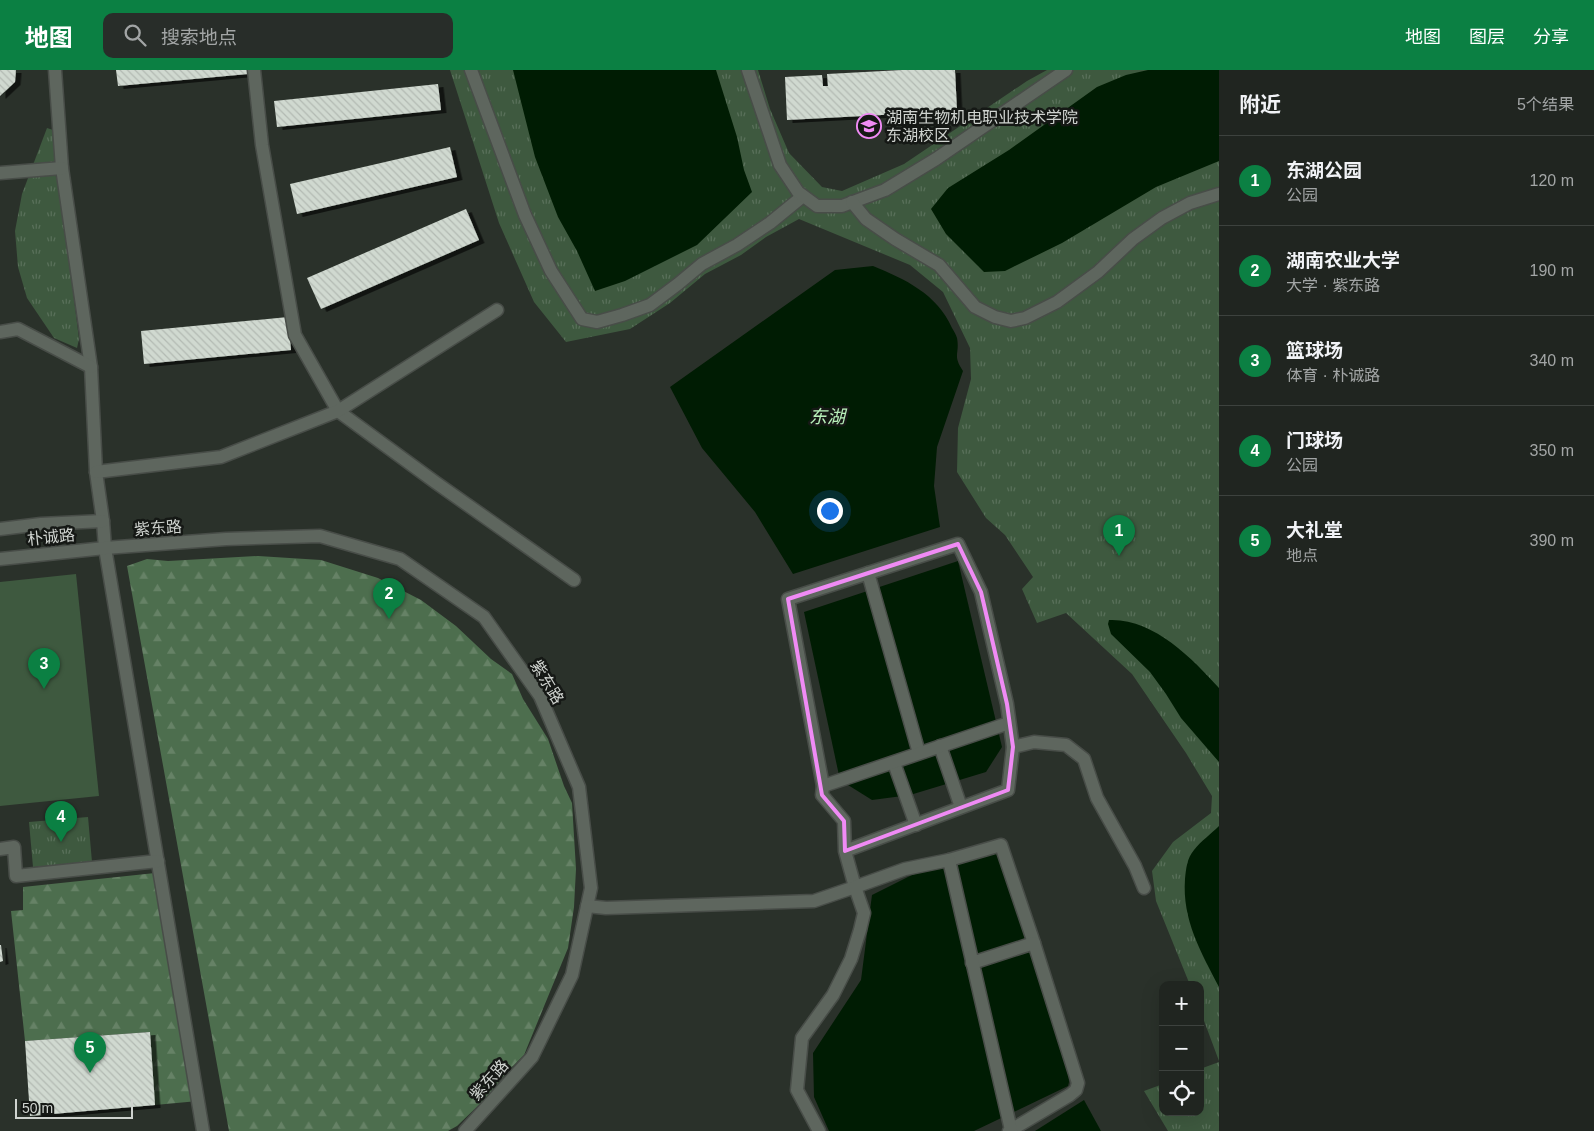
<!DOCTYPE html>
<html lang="zh">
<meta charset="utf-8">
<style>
body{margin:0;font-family:Arial,"Noto Sans SC",sans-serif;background:#282d29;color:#f1f3f6}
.controls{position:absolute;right:15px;bottom:15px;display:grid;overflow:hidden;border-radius:10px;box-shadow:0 5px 20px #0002}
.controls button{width:45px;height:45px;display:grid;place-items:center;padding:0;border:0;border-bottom:1px solid #3d423e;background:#202520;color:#f1f3f6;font:25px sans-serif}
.scale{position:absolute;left:15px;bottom:12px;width:118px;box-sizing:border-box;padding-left:5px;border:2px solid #cfd3cf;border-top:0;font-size:14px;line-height:18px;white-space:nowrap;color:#cfd3cf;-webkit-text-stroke:4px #151815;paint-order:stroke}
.you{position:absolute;left:829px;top:440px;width:18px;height:18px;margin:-12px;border:4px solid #fff;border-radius:50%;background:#1a73e8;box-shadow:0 0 0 8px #1a73e833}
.badge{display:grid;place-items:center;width:32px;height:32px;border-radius:50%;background:#0b8043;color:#fff;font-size:16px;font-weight:700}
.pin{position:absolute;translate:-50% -41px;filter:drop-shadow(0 1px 2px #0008)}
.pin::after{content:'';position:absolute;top:26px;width:18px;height:15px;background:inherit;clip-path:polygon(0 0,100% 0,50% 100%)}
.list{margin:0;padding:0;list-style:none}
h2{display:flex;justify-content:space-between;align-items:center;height:65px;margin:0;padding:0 20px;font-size:21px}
h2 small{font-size:16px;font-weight:400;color:#a2a5a5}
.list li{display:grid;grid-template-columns:32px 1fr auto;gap:15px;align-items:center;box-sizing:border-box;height:90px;padding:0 20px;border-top:1px solid #3d423e}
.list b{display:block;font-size:19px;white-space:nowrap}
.list p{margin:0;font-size:16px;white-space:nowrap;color:#a2a5a5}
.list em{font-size:16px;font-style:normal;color:#a2a5a5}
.icon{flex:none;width:28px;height:28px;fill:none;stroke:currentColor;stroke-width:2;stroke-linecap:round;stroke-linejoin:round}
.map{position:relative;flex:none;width:1219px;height:1061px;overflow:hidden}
header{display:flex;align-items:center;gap:30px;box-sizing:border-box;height:70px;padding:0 25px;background:#0b8043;color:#fff}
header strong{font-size:24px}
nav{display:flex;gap:28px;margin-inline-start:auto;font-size:18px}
.search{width:350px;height:45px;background:#282d29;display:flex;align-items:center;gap:12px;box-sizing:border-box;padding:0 18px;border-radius:10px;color:#a2a5a5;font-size:19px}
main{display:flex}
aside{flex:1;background:#202520}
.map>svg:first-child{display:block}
.grass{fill:#3e593f}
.forest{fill:url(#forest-firs)}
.park{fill:url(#park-tufts)}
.water{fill:#001c03}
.building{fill:url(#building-back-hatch);filter:url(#shadow)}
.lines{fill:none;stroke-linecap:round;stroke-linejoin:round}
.street-casing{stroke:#484d48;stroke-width:15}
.street{stroke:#5e665e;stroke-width:12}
.marked{fill:none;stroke:#f08bf5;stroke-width:4;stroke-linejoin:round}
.labels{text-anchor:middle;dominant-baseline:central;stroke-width:5;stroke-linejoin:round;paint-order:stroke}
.poi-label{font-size:16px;fill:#cfd3cf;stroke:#151815;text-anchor:start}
.street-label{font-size:16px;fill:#cfd3cf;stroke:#151815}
.water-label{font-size:18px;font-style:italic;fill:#b8f0ba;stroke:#151815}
</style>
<header>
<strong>地图</strong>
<div class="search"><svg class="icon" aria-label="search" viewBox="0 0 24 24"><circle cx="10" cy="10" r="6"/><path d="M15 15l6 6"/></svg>搜索地点</div>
<nav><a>地图</a><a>图层</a><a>分享</a></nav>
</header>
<main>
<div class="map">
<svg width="1219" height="1061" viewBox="0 0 1219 1061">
<defs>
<pattern id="forest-firs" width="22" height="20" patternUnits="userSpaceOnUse" patternTransform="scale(1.25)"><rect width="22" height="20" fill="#4d6e4e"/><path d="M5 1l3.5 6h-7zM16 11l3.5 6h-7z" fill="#668266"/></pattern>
<pattern id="park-tufts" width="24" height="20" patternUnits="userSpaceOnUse" patternTransform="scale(1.25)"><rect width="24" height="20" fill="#3e593f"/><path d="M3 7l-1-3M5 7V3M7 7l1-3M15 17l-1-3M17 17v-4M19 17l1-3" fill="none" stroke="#59705a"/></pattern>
<pattern id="building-back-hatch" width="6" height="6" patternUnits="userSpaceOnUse" patternTransform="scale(1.25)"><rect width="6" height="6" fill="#d0d9d0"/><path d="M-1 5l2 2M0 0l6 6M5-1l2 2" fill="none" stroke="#b3bab3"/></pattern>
<filter id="shadow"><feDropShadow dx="5.5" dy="3" stdDeviation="0" flood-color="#0009"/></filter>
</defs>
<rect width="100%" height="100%" fill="#2a312a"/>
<!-- grass -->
<path class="grass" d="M 76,504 L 99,726 L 0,736 L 0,512 Z"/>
<!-- forest -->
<g class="forest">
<path d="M 258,486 L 321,490 L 378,508 L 421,530 L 456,556 L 491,589 L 512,604 L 523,629 L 548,669 L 564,716 L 572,733 L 576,799 L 574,837 L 568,878 L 524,985 L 507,1002 L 485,1029 L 457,1056 L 448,1061 L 229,1061 L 127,496 L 147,489 L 168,491 Z"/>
<path d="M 155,803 L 198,1031 L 155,1035 L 150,962 L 25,971 L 11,841 L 23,840 L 23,817 Z"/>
</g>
<!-- park -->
<g class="park">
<path d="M 450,0 L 758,0 L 770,39 L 789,83 L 822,117 L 842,121 L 904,94 L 1027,11 L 1047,0 L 1219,0 L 1219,991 L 1200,940 L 1200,915 L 1190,915 L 1156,831 L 1152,801 L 1173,772 L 1211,743 L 1212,726 L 1186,683 L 1132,604 L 1066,543 L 1037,553 L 1022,519 L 1033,507 L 1005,465 L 986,448 L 957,402 L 958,358 L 971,309 L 970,278 L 943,222 L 910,195 L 799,149 L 766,167 L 741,185 L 705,204 L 670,233 L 630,259 L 566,272 L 534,232 L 499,153 Z"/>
<path d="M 47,58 L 53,60 L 79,269 L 77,278 L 54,268 L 27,228 L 18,197 L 15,161 L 22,124 Z"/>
<path d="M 88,747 L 92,792 L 33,797 L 29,752 Z"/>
<path d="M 1219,992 L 1219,1061 L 1168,1061 L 1144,1021 L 1163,1014 L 1163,1042 L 1200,1042 L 1200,999 Z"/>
</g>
<!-- water -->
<g class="water">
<path d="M 513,0 L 716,0 L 737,67 L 744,100 L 752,122 L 697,175 L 625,211 L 595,221 L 577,181 L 558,147 L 535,87 Z"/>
<path d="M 1148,0 L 1219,0 L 1219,91 L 1156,117 L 1062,173 L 1005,201 L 984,202 L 946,164 L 931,139 L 948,118 L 1009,80 L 1097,17 L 1126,5 Z"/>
<path d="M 873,196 C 905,209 937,224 952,258 C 954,261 956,265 957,268 C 960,284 952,285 963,301 L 937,377 L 934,416 L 940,457 L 793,504 L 755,442 L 702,378 L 670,317 L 835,200 Z"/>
<path d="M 958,491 L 1002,677 L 986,702 L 910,725 L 872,730 L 840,710 L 804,542 Z"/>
<path d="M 1109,550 C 1153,548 1192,588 1219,618 L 1219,692 L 1181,648 L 1166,624 L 1150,602 L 1111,564 L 1108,554 Z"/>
<path d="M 1219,756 L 1219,917 C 1201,882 1182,850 1185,809 C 1186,799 1187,788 1194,780 C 1201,771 1211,764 1219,756 Z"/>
<path d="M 999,779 L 1068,1001 L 1069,1012 L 1068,1016 L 974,1061 L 829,1061 L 814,1027 L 813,983 L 861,910 L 872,825 L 912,805 Z"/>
<path d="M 1084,1030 L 1101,1061 L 1035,1061 Z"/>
</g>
<!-- building -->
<g class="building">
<path d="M 0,0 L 16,0 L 15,12 L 0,26 Z"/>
<path d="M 116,0 L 248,0 L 248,4 L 118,16 Z"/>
<path d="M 902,0 L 955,0 L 957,41 L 787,50 L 785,7 L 822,5 L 823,16 L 828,16 L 827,4 Z"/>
<path d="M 438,14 L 441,40 L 277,57 L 274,31 Z"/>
<path d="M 450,77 L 457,107 L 297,144 L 290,114 Z"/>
<path d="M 466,139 L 479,170 L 321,239 L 307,208 Z"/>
<path d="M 288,247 L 291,280 L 144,294 L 141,261 Z"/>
<path d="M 0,875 L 1,875 L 3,891 L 0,892 Z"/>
<path d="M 150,962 L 155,1035 L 30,1046 L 25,971 Z"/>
</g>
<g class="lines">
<defs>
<g id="street">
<path d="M 55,0 L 62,98 L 91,297 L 96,402 L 103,451 L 105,478 L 203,1061"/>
<path d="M 254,0 L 262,75 L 295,265 L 338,341 L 435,412 L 574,510"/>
<path d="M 471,0 L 525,145 L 551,201 L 582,249 L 597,252 L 622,245 L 650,235 L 678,214 L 702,194 L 737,175 L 770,153 L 803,126"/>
<path d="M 748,0 L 780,95 L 798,122 L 817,136 L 842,136 L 885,120 L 936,89 L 1066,0"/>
<path d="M 0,103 L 62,98"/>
<path d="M 852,132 L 866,149 L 895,169 L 939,195 L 975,237 L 995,247 L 1011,251 L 1025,248 L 1057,232 L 1098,202 L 1133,169 L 1162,148 L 1190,133 L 1219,124"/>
<path d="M 0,262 L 18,259 L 91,297"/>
<path d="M 96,402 L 221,387 L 338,341 L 497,240"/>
<path d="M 0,459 L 41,454 L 103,451"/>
<path d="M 0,489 L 105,478 L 226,469 L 320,466 L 400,489 L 484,547 L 540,626 L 579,717 L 591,818 L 572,905 L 532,987 L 465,1061"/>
<path d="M 868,503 L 919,683"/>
<path d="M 940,676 L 961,737"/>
<path d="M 1013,677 L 1034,672 L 1066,675 L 1084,689 L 1097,728 L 1135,796 L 1144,818"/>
<path d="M 894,693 L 916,755"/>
<path d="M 823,716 L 1009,653"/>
<path d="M 0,779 L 14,777 L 16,806 L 158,791"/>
<path d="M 949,790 L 1001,775 L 1034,873"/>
<path d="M 587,836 L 606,838 L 814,831 L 855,817 L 845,781 L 1008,720 L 1013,677 L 1007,634 L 981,522 L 958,474 L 788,529 L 823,716 L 822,725 L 844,751 L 845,781"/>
<path d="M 972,893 L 1034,873 L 1078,1013 L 1076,1020 L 1070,1025 L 1011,1060"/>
<path d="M 819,1061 L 797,1020 L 802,968 L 833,925 L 851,889 L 860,860 L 864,843 L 855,817 L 905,799 L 949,790 L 1011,1060 L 1009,1061"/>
</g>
</defs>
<!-- street casing -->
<use href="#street" class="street-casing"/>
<!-- street -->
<use href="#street" class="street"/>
</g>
<!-- marked area -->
<path class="marked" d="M 958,474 L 981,522 L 1007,634 L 1013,677 L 1008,720 L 845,781 L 844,751 L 822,725 L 788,529 Z"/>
<!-- icons -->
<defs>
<symbol id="university-ring" viewBox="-11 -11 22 22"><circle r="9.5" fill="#151815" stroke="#f08bf5" stroke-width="1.5"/><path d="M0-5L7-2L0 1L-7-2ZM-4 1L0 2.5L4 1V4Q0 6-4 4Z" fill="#f08bf5"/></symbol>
</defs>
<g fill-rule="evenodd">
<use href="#university-ring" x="855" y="42" width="28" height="28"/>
</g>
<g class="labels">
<!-- poi labels -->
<g class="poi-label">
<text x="886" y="47">湖南生物机电职业技术学院<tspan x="886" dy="18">东湖校区</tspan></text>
</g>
<!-- street labels -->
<g class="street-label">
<text transform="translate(158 458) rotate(-4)">紫东路</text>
<text transform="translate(51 467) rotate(-6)">朴诚路</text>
<text transform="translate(547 612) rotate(59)">紫东路</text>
<text transform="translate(489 1010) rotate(-48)">紫东路</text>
</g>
<!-- water labels -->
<g class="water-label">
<text x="827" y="347">东湖</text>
</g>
</g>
</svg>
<div class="controls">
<button>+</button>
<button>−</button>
<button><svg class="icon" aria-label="locate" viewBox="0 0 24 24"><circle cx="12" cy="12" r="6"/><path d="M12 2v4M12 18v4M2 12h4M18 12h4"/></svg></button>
</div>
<div class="scale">50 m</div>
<div class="you"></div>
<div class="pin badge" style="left:1119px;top:486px">1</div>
<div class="pin badge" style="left:389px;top:549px">2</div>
<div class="pin badge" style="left:44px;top:619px">3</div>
<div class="pin badge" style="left:61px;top:772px">4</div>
<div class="pin badge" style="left:90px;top:1003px">5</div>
</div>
<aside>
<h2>附近<small>5个结果</small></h2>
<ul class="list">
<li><span class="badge">1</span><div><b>东湖公园</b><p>公园</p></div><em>120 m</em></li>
<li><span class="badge">2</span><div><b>湖南农业大学</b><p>大学 · 紫东路</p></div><em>190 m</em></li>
<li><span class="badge">3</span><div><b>篮球场</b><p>体育 · 朴诚路</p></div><em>340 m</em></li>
<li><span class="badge">4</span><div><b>门球场</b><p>公园</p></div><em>350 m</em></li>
<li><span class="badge">5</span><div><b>大礼堂</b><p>地点</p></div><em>390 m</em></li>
</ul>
</aside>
</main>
